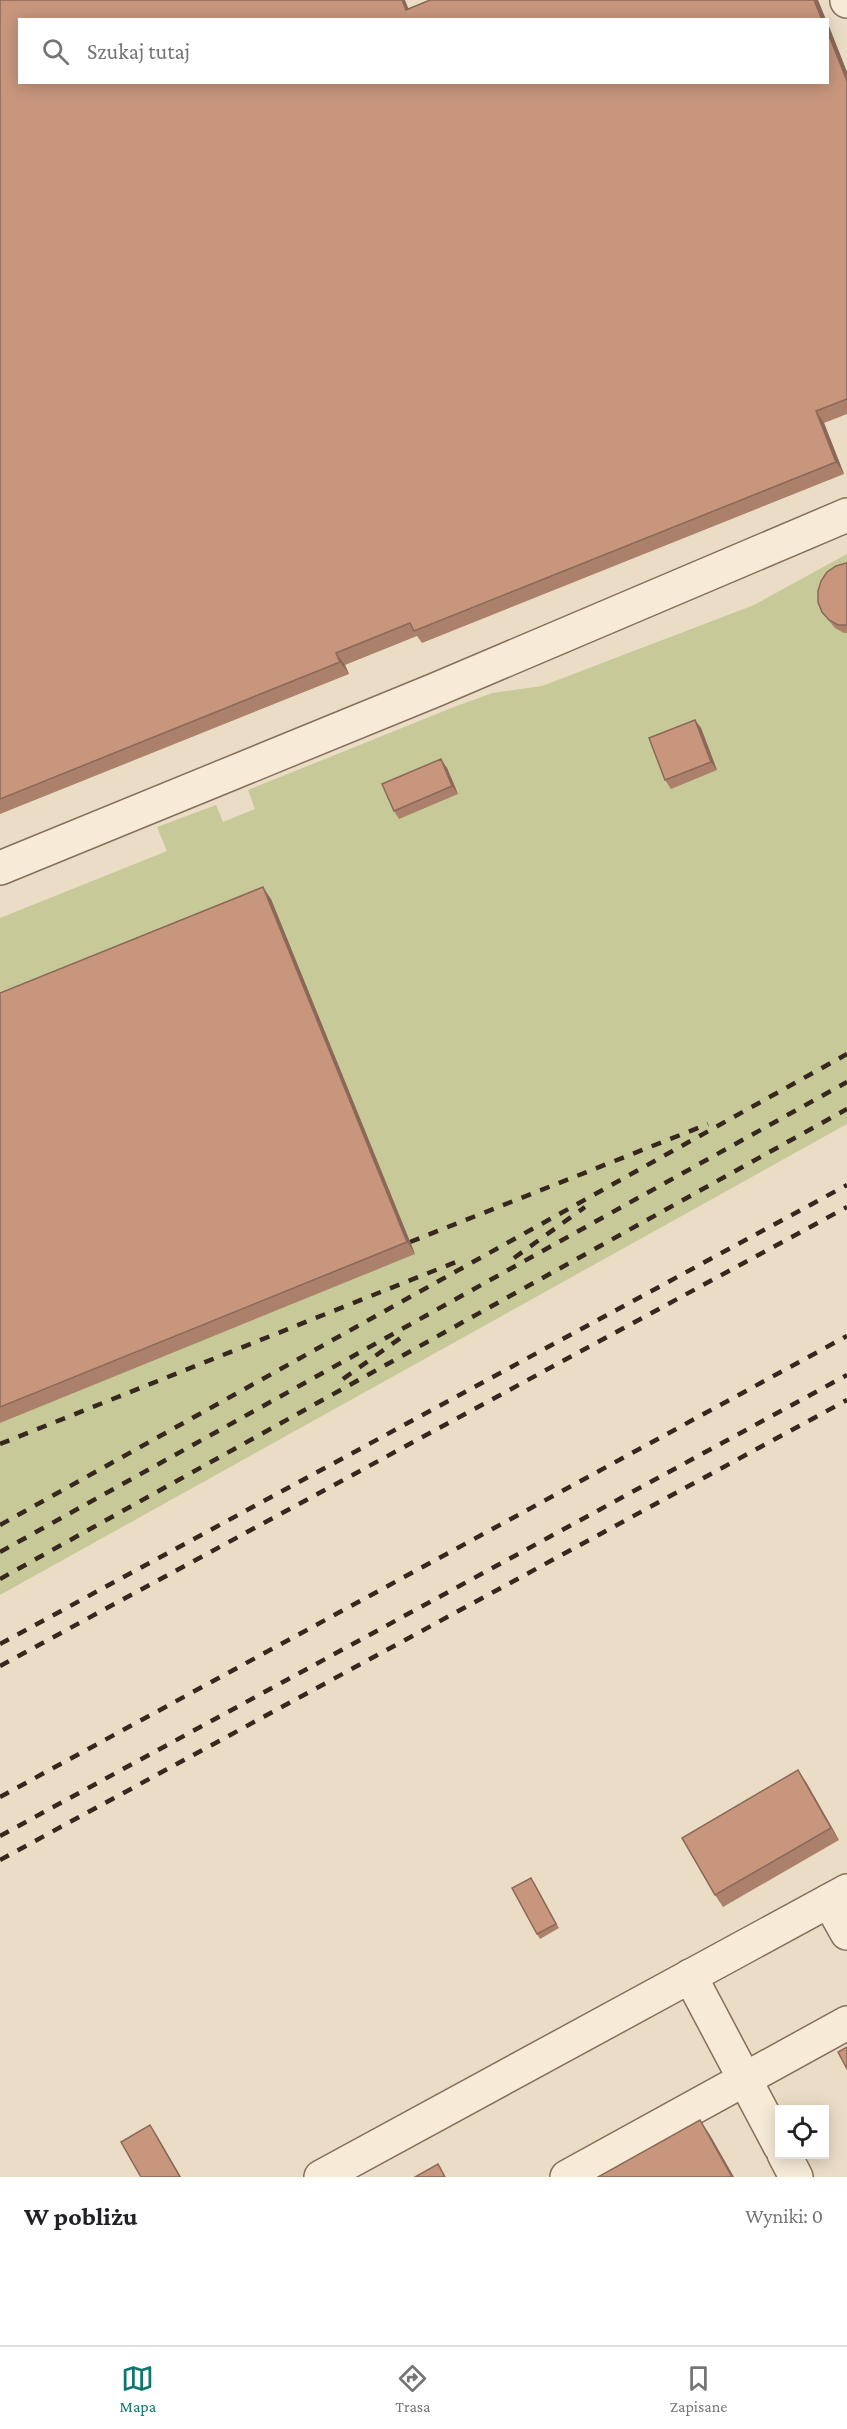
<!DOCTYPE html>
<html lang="pl">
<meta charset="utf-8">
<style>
body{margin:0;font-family:"Crimson Pro",serif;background:#f6f6f6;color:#202124}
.controls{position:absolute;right:18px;bottom:18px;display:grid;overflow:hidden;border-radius:0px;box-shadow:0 3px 15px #0003}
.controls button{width:54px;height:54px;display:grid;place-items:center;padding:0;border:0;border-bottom:2px solid #e0e0e0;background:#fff;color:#202124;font:30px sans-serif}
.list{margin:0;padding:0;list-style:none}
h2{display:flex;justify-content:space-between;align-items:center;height:78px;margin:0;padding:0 24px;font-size:26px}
h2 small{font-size:20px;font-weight:400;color:#757577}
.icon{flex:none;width:33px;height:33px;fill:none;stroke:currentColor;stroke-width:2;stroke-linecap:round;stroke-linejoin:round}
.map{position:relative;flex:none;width:847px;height:2177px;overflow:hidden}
.search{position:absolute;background:#fff;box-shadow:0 3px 15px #0003;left:18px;right:18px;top:18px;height:66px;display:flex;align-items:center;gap:15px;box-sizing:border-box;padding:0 21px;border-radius:0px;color:#757577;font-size:22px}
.sheet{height:168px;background:#fff}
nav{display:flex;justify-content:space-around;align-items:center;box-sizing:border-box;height:84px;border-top:2px solid #e0e0e0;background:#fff;font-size:16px;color:#757577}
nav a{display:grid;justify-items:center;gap:3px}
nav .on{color:#0f766e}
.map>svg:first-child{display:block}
.green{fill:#c7c999}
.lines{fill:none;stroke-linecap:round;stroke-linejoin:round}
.minor-casing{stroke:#856f5c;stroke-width:36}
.minor{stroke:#f7ebd8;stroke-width:33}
.rail{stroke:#36281f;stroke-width:4.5;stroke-dasharray:10 10;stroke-linecap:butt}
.wall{fill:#ab816c}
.shaded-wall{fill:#8b6958}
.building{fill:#c7967d;stroke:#8b6958;stroke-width:1.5}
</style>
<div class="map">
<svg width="847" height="2177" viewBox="0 0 847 2177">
<rect width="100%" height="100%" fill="#ebddc5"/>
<!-- green -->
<path class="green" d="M 847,554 L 847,1124 L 0,1595 L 0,1423 L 17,1416 L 0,1376 L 0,918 L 167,851 L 157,827 L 216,805 L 223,822 L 255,809 L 248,790 L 454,707 L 492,693 L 542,686 L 754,605 Z"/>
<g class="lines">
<defs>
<g id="minor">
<path d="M 847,0 L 847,1"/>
<path d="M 0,868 L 435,690 L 847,515"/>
<path d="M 829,1901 L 847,1933"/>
<path d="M 690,1976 L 780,2146"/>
<path d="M 784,2154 L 796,2177"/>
<path d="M 321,2177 L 847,1891"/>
<path d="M 567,2177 L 847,2023"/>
</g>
</defs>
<!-- minor casing -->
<use href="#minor" class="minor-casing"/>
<!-- minor -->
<use href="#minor" class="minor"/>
<!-- rail -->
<g class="rail">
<path d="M 410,1242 L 708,1124"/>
<path d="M 514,1258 L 585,1207"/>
<path d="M 343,1379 L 406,1334"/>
<path d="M 0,1444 L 461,1260"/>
<path d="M 0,1525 L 847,1054"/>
<path d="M 0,1552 L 847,1082"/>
<path d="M 0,1579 L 847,1109"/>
<path d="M 0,1644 L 847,1185"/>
<path d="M 0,1666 L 847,1207"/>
<path d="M 0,1797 L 847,1336"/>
<path d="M 0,1836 L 847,1375"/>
<path d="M 0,1860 L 847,1400"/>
</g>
</g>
<!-- wall -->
<g class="wall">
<path d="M 0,0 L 409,8 L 430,0 L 818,0 L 826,20 L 828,82 L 828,24 L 847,72 L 847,414 L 824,423 L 844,474 L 422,643 L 417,636 L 345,665 L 349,674 L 0,814 Z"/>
<path d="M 847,564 L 847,633 L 844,633 L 835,628 L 822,612 Z"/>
<path d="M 695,720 L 701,728 L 717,770 L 671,789 L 665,780 Z"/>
<path d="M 447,768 L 458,794 L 399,819 L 394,811 Z"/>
<path d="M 271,899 L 415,1254 L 0,1423 L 0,993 Z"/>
<path d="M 806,1782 L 839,1840 L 723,1907 L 715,1895 Z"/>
<path d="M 534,1882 L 559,1928 L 540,1939 L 537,1934 Z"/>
</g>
<!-- shaded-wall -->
<g class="shaded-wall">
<path d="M 402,0 L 405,0 L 413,20 L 406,10 Z"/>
<path d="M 814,0 L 818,0 L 826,20 L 822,20 Z"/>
<path d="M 828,24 L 847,72 L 847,81 L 828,33 Z"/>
<path d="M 816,411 L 824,423 L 844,474 L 836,462 Z"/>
<path d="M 336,653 L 345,665 L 349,674 L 340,662 Z"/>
<path d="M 695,720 L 701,728 L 717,770 L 711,762 Z"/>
<path d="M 441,759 L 447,768 L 458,794 L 452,786 Z"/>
<path d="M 263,887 L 271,899 L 415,1254 L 407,1242 Z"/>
<path d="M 798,1770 L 806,1782 L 839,1840 L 831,1828 Z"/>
<path d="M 700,2120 L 710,2135 L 734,2177 L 732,2177 Z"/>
<path d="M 150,2125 L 156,2134 L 181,2177 L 180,2177 Z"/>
</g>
<!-- building -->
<g class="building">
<path d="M 0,0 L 402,0 L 406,10 L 430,0 L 814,0 L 822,20 L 20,20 L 20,82 L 828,82 L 828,33 L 847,81 L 847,399 L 816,411 L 836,462 L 414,631 L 410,623 L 336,653 L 340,662 L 0,799 Z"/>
<path d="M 846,563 L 847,564 L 847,625 L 838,625 L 829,620 L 822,612 L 818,602 L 818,591 L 821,581 L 827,572 L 836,566 Z"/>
<path d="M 695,720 L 711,762 L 665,780 L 649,738 Z"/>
<path d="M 441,759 L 452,786 L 394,811 L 382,784 Z"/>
<path d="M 263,887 L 407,1242 L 0,1407 L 0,993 Z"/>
<path d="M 798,1770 L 831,1828 L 715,1895 L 682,1838 Z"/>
<path d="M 531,1878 L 556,1924 L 537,1934 L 512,1888 Z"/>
<path d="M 847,2047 L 847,2069 L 838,2052 Z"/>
<path d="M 700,2120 L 732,2177 L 598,2177 Z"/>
<path d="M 150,2125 L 180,2177 L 141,2177 L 121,2142 Z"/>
<path d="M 438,2164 L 445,2177 L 415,2177 Z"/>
</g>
</svg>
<div class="controls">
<button><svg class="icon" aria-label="locate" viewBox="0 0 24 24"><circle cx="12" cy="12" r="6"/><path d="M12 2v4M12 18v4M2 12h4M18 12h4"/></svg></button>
</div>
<div class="search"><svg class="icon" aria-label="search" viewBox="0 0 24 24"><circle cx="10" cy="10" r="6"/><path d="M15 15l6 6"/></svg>Szukaj tutaj</div>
</div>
<section class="sheet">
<h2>W pobliżu<small>Wyniki: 0</small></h2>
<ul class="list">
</ul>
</section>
<nav>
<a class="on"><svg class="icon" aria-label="map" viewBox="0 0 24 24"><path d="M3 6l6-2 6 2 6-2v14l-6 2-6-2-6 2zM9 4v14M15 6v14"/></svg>Mapa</a>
<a><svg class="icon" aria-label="directions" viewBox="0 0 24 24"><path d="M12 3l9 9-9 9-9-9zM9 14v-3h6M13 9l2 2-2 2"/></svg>Trasa</a>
<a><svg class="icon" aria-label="saved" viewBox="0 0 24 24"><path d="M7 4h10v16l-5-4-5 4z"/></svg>Zapisane</a>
</nav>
